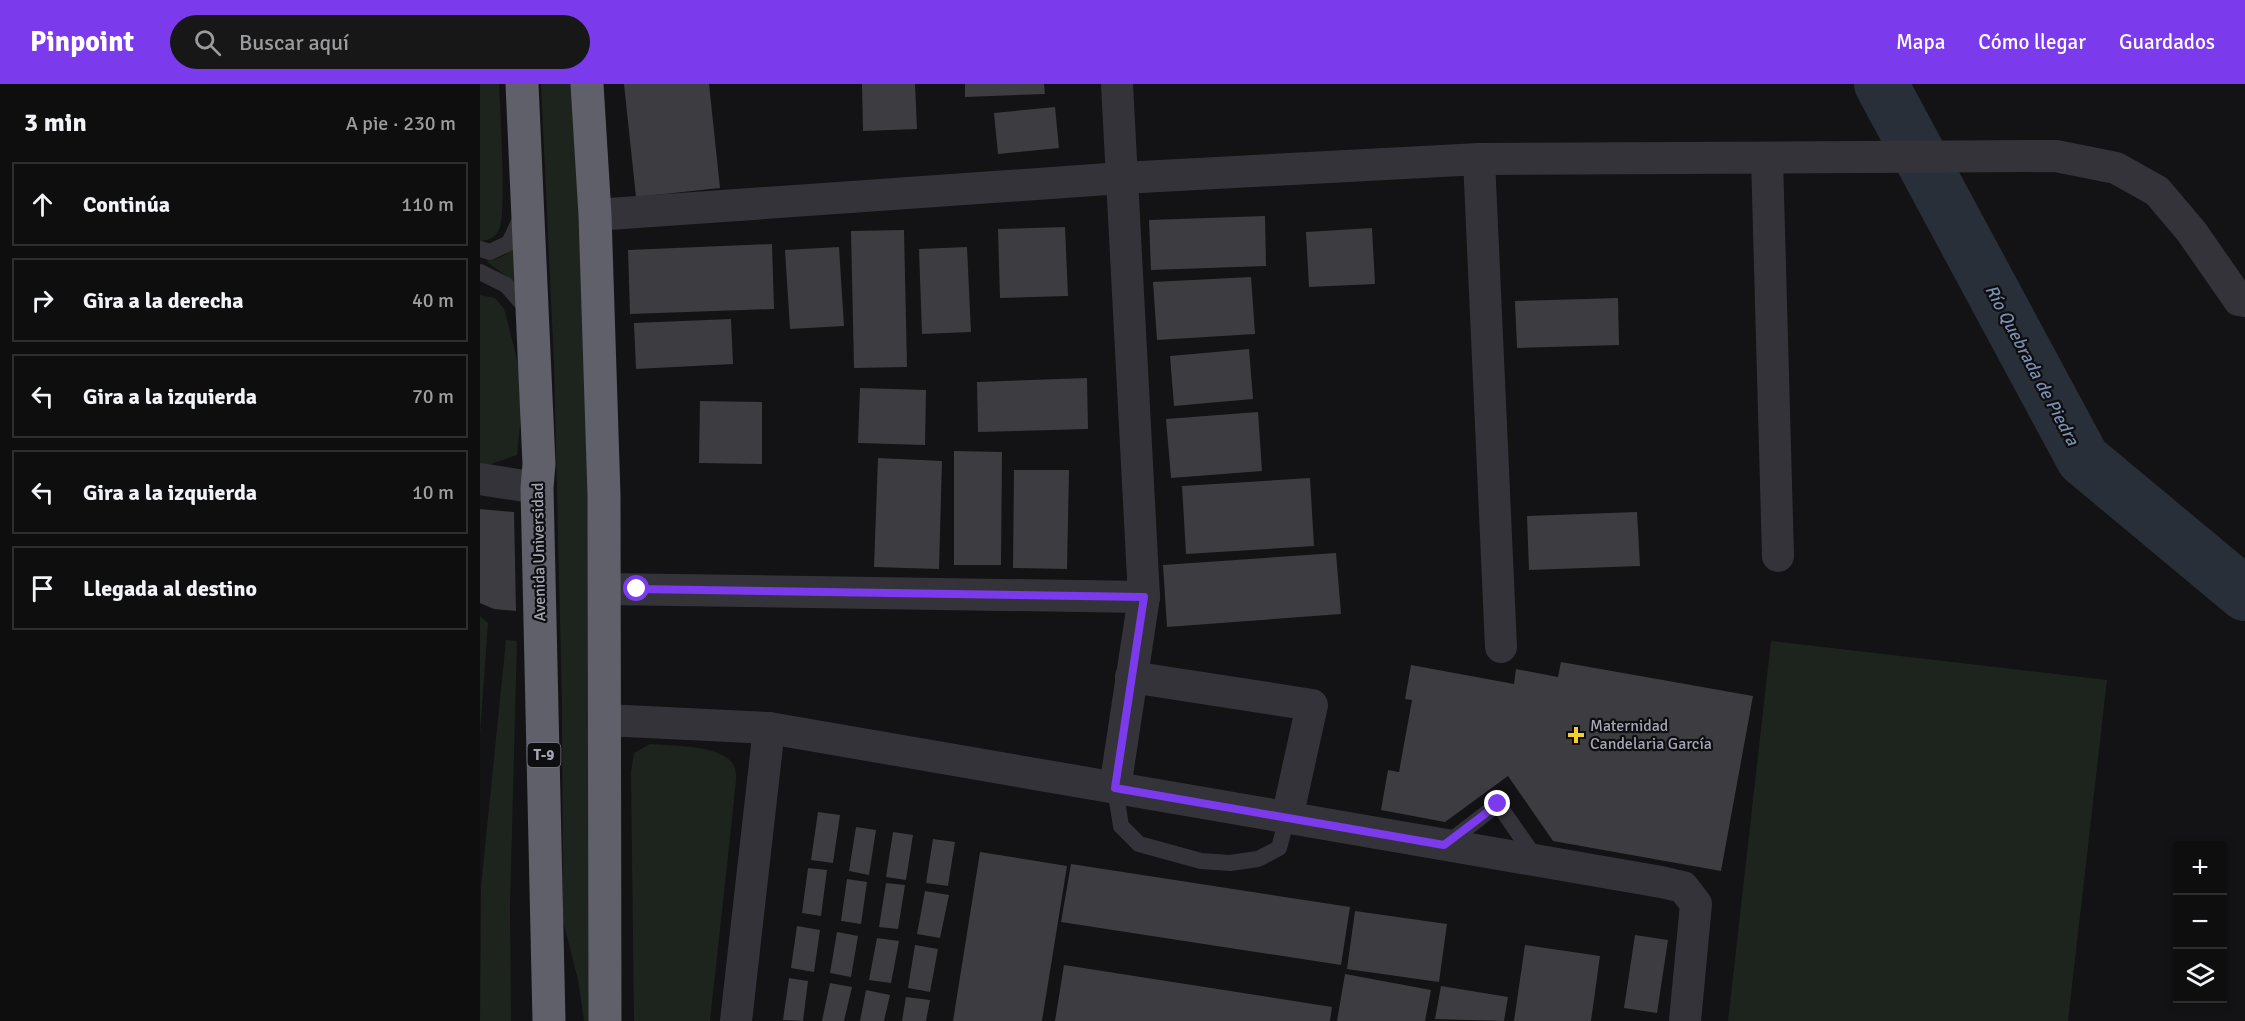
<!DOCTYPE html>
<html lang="es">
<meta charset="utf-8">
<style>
body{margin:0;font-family:Signika,sans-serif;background:#171718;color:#f1f3f6}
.controls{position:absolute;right:18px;bottom:18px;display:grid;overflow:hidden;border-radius:0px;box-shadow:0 3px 9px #0003}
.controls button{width:54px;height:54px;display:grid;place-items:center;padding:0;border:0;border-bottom:2px solid #2e2e2f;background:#0e0e0f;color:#f1f3f6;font:30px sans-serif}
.stop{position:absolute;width:18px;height:18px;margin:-14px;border:4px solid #7c3aed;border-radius:50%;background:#fff}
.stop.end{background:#7c3aed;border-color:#fff;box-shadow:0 2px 6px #0008}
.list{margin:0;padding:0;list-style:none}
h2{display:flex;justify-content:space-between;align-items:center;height:78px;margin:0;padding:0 24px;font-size:26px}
h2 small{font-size:20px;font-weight:400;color:#9b9c9e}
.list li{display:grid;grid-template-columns:39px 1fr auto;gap:18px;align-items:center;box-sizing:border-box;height:84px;margin:0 12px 12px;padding:0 12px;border:2px solid #2e2e2f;border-radius:0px}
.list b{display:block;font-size:22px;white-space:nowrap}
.list em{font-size:20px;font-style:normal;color:#9b9c9e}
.icon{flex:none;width:33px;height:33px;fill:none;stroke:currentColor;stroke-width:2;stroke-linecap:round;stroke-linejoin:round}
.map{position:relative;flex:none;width:1765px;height:937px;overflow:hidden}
header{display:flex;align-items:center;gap:36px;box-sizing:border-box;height:84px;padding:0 30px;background:#7c3aed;color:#fff}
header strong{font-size:28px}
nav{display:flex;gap:33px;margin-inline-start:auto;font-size:21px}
.search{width:420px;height:54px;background:#171718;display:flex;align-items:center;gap:15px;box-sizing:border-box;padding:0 21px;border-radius:33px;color:#9b9c9e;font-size:22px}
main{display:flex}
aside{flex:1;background:#0e0e0f}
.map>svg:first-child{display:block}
.green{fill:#1d241e}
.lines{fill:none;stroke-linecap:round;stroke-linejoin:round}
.river{stroke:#292f38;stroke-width:54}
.building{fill:#3d3c41}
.lane{stroke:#333339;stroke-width:16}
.street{stroke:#333339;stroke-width:32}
.highway{stroke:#5f606a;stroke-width:33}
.route{stroke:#7c3aed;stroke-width:8}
.poi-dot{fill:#f2cf2d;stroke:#0e0d0f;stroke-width:2}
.labels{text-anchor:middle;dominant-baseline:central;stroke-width:4.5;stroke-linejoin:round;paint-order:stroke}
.shield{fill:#0e0d0f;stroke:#777883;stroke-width:1.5}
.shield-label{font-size:15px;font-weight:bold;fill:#a4a6b5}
.street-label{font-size:16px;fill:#a4a6b5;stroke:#0e0d0f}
.poi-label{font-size:16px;fill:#a4a6b5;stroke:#0e0d0f;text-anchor:start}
.water-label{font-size:18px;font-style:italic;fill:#7a8eb0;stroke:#0e0d0f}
</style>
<header>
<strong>Pinpoint</strong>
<div class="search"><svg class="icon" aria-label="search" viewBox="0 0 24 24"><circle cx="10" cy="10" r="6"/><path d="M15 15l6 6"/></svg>Buscar aquí</div>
<nav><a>Mapa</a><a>Cómo llegar</a><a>Guardados</a></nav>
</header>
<main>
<aside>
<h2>3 min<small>A pie · 230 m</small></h2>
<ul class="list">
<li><svg class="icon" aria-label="ahead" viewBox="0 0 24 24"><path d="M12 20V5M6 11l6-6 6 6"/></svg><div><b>Continúa</b></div><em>110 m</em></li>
<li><svg class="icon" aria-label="right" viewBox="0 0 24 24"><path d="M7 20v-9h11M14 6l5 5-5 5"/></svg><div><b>Gira a la derecha</b></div><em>40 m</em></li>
<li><svg class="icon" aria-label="left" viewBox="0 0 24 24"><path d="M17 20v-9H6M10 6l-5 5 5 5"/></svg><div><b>Gira a la izquierda</b></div><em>70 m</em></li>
<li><svg class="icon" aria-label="left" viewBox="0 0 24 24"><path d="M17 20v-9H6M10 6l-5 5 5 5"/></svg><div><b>Gira a la izquierda</b></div><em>10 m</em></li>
<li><svg class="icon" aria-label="arrive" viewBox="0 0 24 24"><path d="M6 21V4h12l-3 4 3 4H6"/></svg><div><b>Llegada al destino</b></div></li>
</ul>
</aside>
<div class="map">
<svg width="1765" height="937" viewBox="0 0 1765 937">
<rect width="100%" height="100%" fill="#131214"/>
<!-- green -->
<g class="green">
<path d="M 0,0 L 19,0 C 20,23 27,132 19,146 C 15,154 9,156 0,157 Z"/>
<path d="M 61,0 L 92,0 L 106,251 L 114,937 L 104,937 L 98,896 L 83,837 L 82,620 L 74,281 Z"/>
<path d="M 37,161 L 43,205 L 6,177 C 20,175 27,171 37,161 Z"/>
<path d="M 0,211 L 15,214 L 24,225 L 31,251 L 40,288 L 42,323 L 37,371 L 5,382 L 0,382 Z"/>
<path d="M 0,532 L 8,539 L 0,650 Z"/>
<path d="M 26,556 L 37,557 L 30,822 L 31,937 L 0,937 L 1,803 Z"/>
<path d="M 1291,557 L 1627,596 L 1588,937 L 1248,937 Z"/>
<path d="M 170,660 C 190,662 249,660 255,685 C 258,693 254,708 254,717 L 230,937 L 154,937 L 151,688 L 154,669 Z"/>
</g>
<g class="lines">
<!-- river -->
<path class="river" d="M 1401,0 L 1603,375 L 1765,510"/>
</g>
<!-- building -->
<g class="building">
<path d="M 144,0 L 229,0 L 240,104 L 156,113 Z"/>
<path d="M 382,0 L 435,0 L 437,45 L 383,47 Z"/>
<path d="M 485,0 L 564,0 L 565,10 L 485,13 Z"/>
<path d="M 575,23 L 579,64 L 518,70 L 514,29 Z"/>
<path d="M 785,132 L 786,182 L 671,186 L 669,136 Z"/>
<path d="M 585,143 L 588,212 L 520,214 L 518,145 Z"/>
<path d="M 892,144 L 895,200 L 829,203 L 826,148 Z"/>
<path d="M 424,146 L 427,283 L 374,284 L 371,147 Z"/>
<path d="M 292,160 L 294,225 L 150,230 L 148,166 Z"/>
<path d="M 359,163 L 364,242 L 310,245 L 305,166 Z"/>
<path d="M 487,163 L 491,248 L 442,250 L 439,165 Z"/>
<path d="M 771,193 L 775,250 L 677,256 L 673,198 Z"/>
<path d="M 1138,214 L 1139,261 L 1037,264 L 1035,217 Z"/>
<path d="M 251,235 L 253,280 L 156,285 L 154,239 Z"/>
<path d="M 769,265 L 773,315 L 694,322 L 690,272 Z"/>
<path d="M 607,294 L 608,345 L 498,348 L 497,298 Z"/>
<path d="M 380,304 L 446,306 L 445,361 L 378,359 Z"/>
<path d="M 220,317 L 282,318 L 282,380 L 219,379 Z"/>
<path d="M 778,328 L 782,387 L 691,394 L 686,335 Z"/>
<path d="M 474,367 L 522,368 L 521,481 L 474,481 Z"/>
<path d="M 398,374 L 462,377 L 459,485 L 394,483 Z"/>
<path d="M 534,386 L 589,386 L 587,485 L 533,484 Z"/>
<path d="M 830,394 L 834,462 L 706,470 L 702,402 Z"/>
<path d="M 0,425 L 34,428 L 36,527 L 14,525 L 0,519 Z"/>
<path d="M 1157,428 L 1160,482 L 1049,486 L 1047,432 Z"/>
<path d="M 856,469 L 861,530 L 687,543 L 683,481 Z"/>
<path d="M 1081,578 L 1273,612 L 1241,787 L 1073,757 L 1028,692 L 965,738 L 901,726 L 908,686 L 919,688 L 932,616 L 925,615 L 931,581 L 1034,600 L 1036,585 L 1078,593 Z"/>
<path d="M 338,728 L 360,731 L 353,779 L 331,776 Z"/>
<path d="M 376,743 L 396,746 L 389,791 L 369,787 Z"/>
<path d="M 413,748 L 433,751 L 426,796 L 406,793 Z"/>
<path d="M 453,755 L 475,758 L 468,802 L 446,799 Z"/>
<path d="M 500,768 L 587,782 L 562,937 L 473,937 Z"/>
<path d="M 591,780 L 870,823 L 861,881 L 581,838 Z"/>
<path d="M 328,784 L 347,786 L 341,832 L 322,829 Z"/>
<path d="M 367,795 L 387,798 L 381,840 L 361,837 Z"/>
<path d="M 406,799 L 425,801 L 418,845 L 399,843 Z"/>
<path d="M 445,807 L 469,811 L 460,854 L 437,850 Z"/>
<path d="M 875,827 L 967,840 L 959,898 L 867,885 Z"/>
<path d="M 317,842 L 340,846 L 334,888 L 311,884 Z"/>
<path d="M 357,848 L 378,852 L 371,893 L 350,889 Z"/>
<path d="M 1155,851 L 1188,856 L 1177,929 L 1144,924 Z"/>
<path d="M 397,854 L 419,857 L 411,899 L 389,896 Z"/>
<path d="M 435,861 L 458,865 L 450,908 L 428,904 Z"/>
<path d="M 1045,861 L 1120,872 L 1111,937 L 1034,937 Z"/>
<path d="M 584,881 L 852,923 L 850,937 L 575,937 Z"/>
<path d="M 865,890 L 951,906 L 945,937 L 857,937 Z"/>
<path d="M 309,894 L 328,897 L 323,937 L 303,936 Z"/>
<path d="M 350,899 L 372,903 L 364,937 L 342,937 Z"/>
<path d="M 961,902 L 1028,913 L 1024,937 L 955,935 Z"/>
<path d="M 386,906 L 410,911 L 404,937 L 380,937 Z"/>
<path d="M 426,913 L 450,916 L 446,937 L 422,937 Z"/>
</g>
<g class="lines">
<!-- lane -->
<g class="lane">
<path d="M 0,165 L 10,168 L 29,159 L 41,134"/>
<path d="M 0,188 L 26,201 L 46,224 L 47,229"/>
<path d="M 635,704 L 641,742 L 659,760 L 721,777 L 750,779 L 778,775 L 799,764 L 807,734"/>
<path d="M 965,761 L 1018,720 L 1057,776"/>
</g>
<!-- street -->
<g class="street">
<path d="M 1287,74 L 1298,472"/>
<path d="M 999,75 L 1021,563"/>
<path d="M 115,131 L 642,94 L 999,75 L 1576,72 L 1636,84 L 1677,107 L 1711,147 L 1759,216 L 1765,217"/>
<path d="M 0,395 L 57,404"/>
<path d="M 125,505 L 664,513"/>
<path d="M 651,593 L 832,621 L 807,734"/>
<path d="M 125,636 L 289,644 L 1181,798 L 1203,803 L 1216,820 L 1205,937"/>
<path d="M 635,704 L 664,513 L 637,0"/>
<path d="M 256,937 L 289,644"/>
</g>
<!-- highway -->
<g class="highway">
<path d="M 42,0 L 59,380 L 57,404 L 69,937"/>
<path d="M 107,0 L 115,131 L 124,411 L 125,937"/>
</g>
</g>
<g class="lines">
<!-- route -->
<path class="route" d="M 157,505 L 664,513 L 635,704 L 964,761 L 1018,720"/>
</g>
<!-- markers -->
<path class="poi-dot" d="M1093 642h6v6h6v6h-6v6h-6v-6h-6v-6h6z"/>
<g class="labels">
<!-- shield labels -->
<rect class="shield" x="47.5" y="659" width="33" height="24" rx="4.5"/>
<g class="shield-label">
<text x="64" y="671">T-9</text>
</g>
<!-- street labels -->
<g class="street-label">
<text transform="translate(59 468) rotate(-91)">Avenida Universidad</text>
</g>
<!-- poi labels -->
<g class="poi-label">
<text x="1110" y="642">Maternidad<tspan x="1110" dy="18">Candelaria García</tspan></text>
</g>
<!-- water labels -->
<g class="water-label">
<text transform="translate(1552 281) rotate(62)">Río Quebrada de Piedra</text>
</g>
</g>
</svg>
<div class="controls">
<button>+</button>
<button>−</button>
<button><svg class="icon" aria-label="layers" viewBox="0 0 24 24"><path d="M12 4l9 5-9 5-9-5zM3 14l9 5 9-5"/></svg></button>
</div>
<div class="stop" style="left:157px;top:505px"></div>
<div class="stop end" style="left:1018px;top:720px"></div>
</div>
</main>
